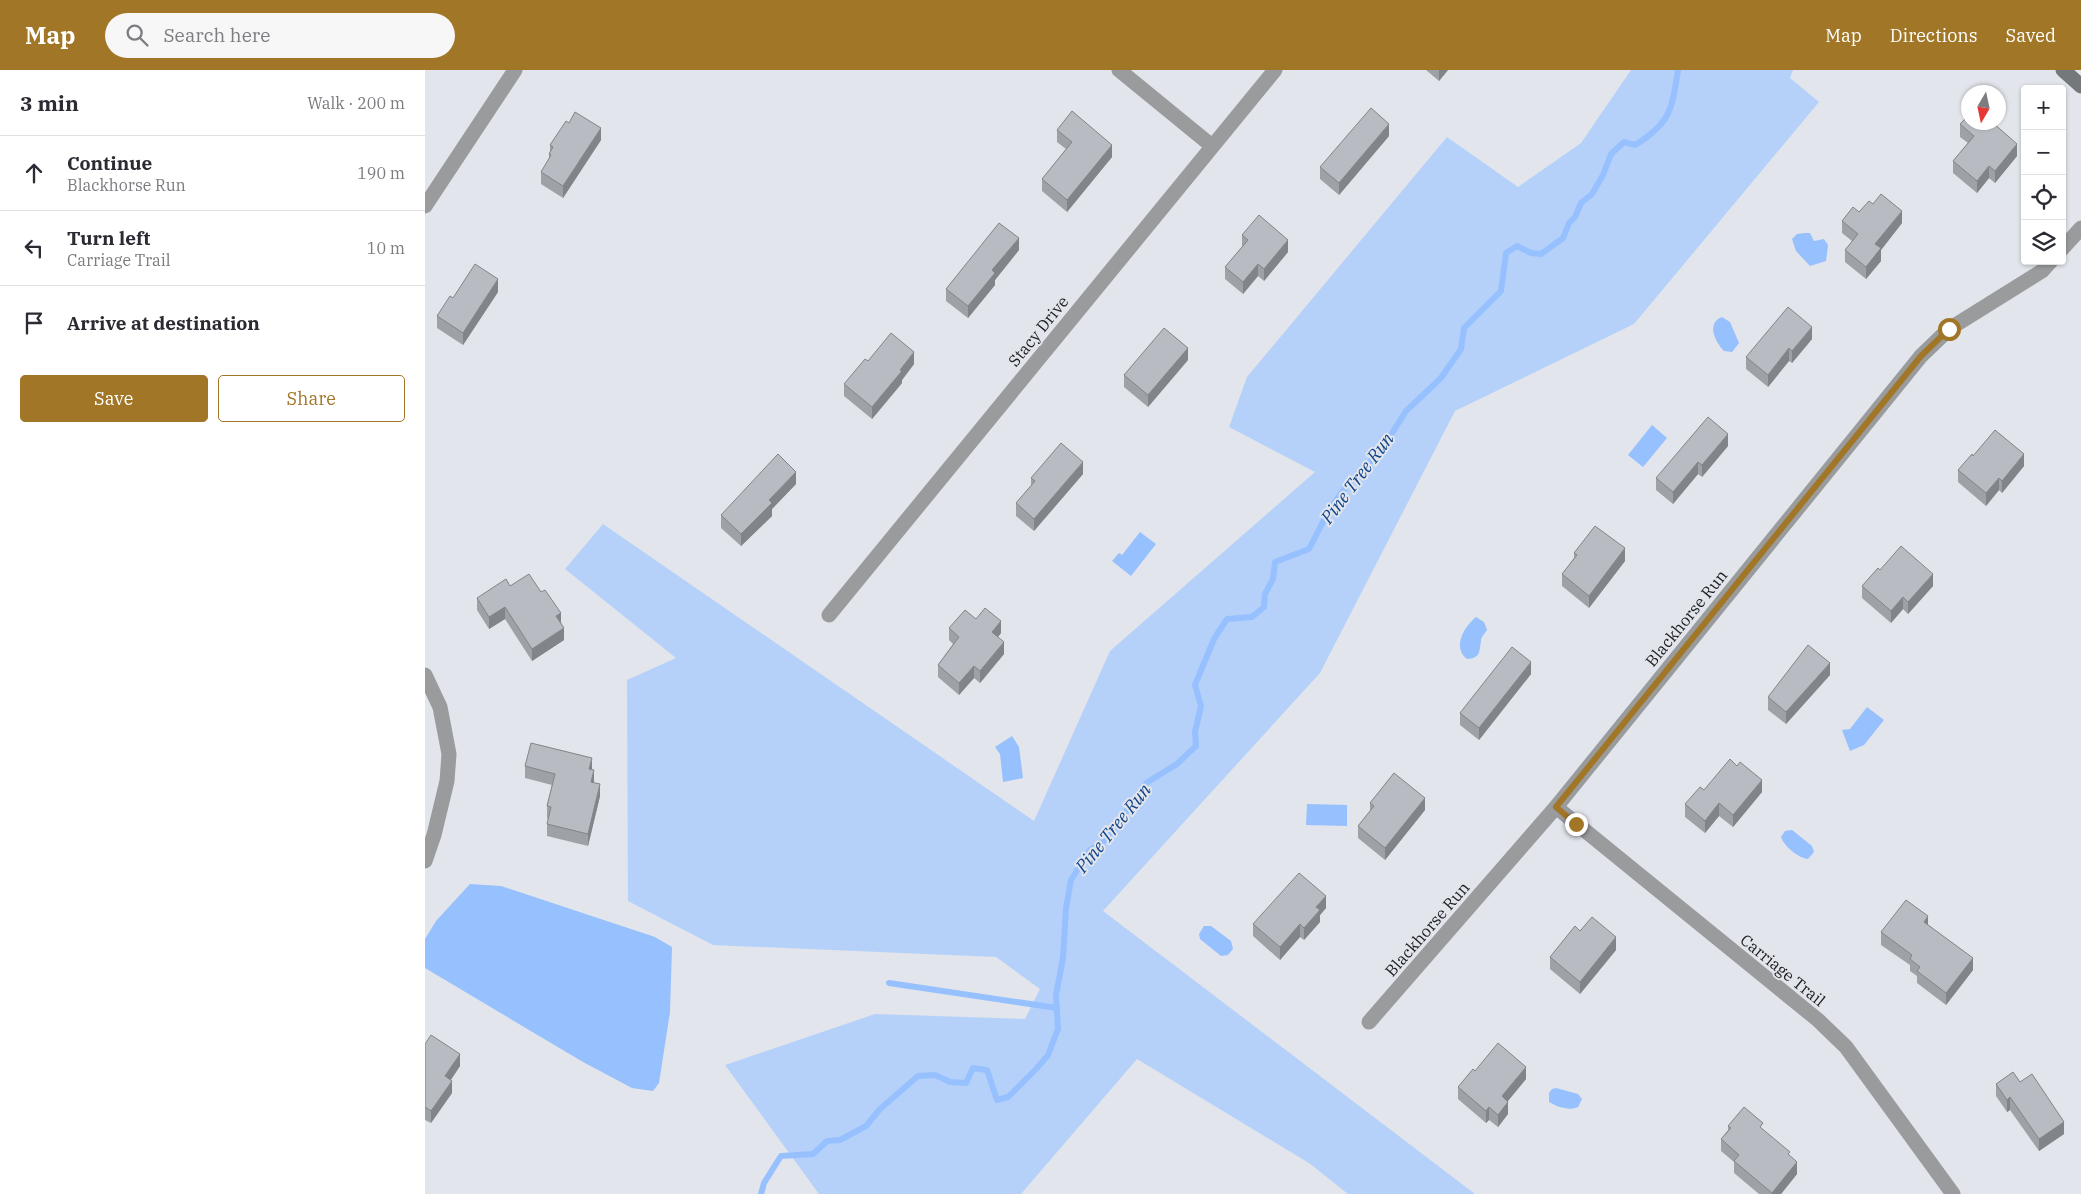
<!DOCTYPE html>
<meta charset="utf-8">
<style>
body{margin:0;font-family:"IBM Plex Serif",serif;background:#f7f7f7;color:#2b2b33}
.controls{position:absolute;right:15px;top:15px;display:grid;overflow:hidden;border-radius:5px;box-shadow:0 1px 4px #0004}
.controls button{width:45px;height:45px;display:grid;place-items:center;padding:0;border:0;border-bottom:1px solid #e1e1e2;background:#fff;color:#2b2b33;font:25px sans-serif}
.compass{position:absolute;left:1536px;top:15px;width:45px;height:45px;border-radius:50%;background:#fff;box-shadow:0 1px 4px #0004;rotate:189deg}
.stop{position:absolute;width:15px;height:15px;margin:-11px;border:4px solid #a27627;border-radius:50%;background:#fff}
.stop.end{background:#a27627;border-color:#fff;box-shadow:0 1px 5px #0008}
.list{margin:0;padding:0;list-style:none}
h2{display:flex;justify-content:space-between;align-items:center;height:65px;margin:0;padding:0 20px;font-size:21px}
h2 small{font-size:16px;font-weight:400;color:#7c7c81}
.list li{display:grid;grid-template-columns:32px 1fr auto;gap:15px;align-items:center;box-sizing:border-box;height:75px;padding:0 20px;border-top:1px solid #e1e1e2}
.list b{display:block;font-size:19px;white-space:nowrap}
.list p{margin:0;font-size:16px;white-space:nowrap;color:#7c7c81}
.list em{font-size:16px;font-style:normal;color:#7c7c81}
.actions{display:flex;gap:10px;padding:15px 20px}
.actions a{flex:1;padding:11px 0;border:1px solid #a27627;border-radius:5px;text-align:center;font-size:18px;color:#a27627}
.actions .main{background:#a27627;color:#fff}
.icon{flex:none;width:28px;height:28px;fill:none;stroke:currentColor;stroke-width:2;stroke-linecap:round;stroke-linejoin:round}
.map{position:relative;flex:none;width:1656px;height:1124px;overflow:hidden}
header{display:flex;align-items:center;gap:30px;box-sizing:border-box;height:70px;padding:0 25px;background:#a27627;color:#fff}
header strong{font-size:24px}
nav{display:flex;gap:28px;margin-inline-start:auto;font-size:18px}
.search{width:350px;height:45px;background:#f7f7f7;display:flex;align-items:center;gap:12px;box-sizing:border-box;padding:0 18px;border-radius:28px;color:#7c7c81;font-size:19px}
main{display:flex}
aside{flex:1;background:#fff}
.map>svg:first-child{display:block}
.green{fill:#b5d1fa}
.water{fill:#96c0fe}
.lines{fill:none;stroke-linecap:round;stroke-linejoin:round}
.stream{stroke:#96c0fe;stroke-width:6}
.street{stroke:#999b9d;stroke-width:15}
.secondary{stroke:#75787b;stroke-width:15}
.wall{fill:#9ea2a7}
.shaded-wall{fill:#818488}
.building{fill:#b8bcc2;stroke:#818488}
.route{stroke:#a27627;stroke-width:6}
.labels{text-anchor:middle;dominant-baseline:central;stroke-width:4;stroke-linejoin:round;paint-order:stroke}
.street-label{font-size:16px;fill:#1c1d1f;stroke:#e2e5eb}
.water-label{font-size:18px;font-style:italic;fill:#11448b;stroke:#e2e5eb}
</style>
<header>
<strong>Map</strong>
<div class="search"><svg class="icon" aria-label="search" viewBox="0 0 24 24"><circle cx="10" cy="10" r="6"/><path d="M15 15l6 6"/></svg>Search here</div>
<nav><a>Map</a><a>Directions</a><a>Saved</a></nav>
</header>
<main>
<aside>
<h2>3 min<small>Walk · 200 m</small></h2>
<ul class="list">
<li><svg class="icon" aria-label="ahead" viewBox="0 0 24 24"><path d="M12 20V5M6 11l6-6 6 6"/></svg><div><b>Continue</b><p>Blackhorse Run</p></div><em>190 m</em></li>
<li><svg class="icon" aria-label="left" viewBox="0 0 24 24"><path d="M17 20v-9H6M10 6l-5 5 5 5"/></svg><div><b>Turn left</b><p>Carriage Trail</p></div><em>10 m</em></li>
<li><svg class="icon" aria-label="arrive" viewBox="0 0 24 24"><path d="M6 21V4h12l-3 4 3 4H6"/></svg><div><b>Arrive at destination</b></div></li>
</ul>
<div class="actions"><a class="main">Save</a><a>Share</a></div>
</aside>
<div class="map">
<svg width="1656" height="1124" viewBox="0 0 1656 1124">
<rect width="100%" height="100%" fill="#e2e5eb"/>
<!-- green -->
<path class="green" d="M 1206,0 L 1368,0 L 1365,8 L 1394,32 L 1209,254 L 1030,341 L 895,603 L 678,841 L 1050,1124 L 923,1124 L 884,1093 L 712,989 L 596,1124 L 394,1124 L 300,995 L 450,944 L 600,949 L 615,919 L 571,887 L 288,875 L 203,831 L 202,610 L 251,588 L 140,499 L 178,454 L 609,751 L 685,581 L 890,402 L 804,357 L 822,307 L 1022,67 L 1093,117 L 1156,73 Z"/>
<!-- water -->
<g class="water">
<path d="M 1380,163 L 1385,163 L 1389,171 L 1399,169 L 1403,175 L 1401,191 L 1385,196 L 1371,181 L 1367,169 L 1372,164 Z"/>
<path d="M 1297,247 L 1305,252 L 1314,273 L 1307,282 L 1299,281 C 1290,272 1281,253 1297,247 Z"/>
<path d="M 1227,355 L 1242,368 L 1218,397 L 1203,385 Z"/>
<path d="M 715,462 L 731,474 L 706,506 L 687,491 L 694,483 L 697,485 Z"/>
<path d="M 1051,547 L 1059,552 L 1062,560 C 1060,563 1056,567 1056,571 C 1054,582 1056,588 1042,589 C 1027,577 1039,557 1051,547 Z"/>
<path d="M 1442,637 L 1459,650 L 1439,675 L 1425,681 L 1417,660 L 1425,659 Z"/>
<path d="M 587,666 L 594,677 L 598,708 L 578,712 L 575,684 L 570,677 Z"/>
<path d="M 882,734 L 922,735 L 922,756 L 881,755 Z"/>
<path d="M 1367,760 L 1387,776 L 1389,782 L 1383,789 C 1373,788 1359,776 1356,767 L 1360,761 Z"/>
<path d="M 45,814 L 76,816 L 230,867 L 247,877 L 245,942 L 234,1013 L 228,1021 L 207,1018 L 158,992 L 0,898 L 0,869 L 11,851 Z"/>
<path d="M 779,856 L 786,856 L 806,871 L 808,879 L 803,885 L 796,886 L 775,869 L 774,864 Z"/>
<path d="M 1131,1018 L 1153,1024 L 1157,1029 L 1153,1037 C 1145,1041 1132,1037 1124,1032 L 1124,1023 L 1127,1019 Z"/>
</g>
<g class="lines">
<!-- stream -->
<g class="stream">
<path d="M 464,913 L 632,938"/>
<path d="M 336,1124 L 339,1113 L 356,1086 L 388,1084 L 402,1071 L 415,1070 L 441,1056 L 455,1039 L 493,1006 L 510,1005 L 525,1012 L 541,1013 L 548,998 L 562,1000 L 572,1030 L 583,1027 L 612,998 L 623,985 L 633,959 L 631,925 L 638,888 L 641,838 L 646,810 L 665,780 L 682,769 L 721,713 L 752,694 L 771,676 L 770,662 L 776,636 L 770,615 L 789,569 L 802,549 L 827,547 L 839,537 L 840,524 L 848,509 L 850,492 L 884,479 L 904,440 L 921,417 L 957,379 L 981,341 L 1016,308 L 1036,279 L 1039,258 L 1076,221 L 1081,183 L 1092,176 L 1106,183 L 1116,184 L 1138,168 L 1144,153 L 1150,147 L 1156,133 L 1167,124 L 1178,105 L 1186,84 L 1199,72 L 1210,75 C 1246,53 1247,39 1253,0"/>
</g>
<!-- street -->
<g class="street">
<path d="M 694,0 L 787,76"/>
<path d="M 0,136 L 90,0"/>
<path d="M 1637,179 L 1656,158"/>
<path d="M 404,545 L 850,0"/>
<path d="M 0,605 L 15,637 L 24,684 L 22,711 L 9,765 L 0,791"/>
<path d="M 1131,737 L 1393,950 L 1421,977 L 1528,1124"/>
<path d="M 944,952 L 1131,737 L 1496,286 L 1524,259 L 1617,201 L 1626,191"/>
</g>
<!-- secondary -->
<path class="secondary" d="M 1638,0 L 1656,16"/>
</g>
<!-- wall -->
<g class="wall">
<path d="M 1001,0 L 1023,0 L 1014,11 Z"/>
<path d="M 1535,54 L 1592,86 L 1570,113 L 1564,108 L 1552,123 L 1528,103 L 1528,91 L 1543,73 L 1535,67 Z"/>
<path d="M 632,60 L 687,87 L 642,142 L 617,121 L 617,109 L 641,79 L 632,72 Z"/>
<path d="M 964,66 L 914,125 L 895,109 L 895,97 Z"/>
<path d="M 176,70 L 138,128 L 116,114 L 116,102 L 124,89 L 124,84 L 125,82 L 125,75 Z"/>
<path d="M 1434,142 L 1477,153 L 1456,180 L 1456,191 L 1441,209 L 1420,192 L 1420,180 L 1427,171 L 1417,163 L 1417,151 Z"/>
<path d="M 817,165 L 863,182 L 839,211 L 833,206 L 818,224 L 800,209 L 800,197 L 817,177 Z"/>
<path d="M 594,180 L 570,210 L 570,215 L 543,248 L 521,231 L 521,219 Z"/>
<path d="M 73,222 L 38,275 L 12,258 L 12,246 L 28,228 Z"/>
<path d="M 1387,269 L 1367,293 L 1364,291 L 1343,317 L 1321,299 L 1321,287 Z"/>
<path d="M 763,290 L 723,337 L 699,317 L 699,305 Z"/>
<path d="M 443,291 L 489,294 L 477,310 L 477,313 L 447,349 L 419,326 L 419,314 Z"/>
<path d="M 1303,376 L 1277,407 L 1273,404 L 1248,434 L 1231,420 L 1231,408 Z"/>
<path d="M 1548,386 L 1599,396 L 1577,423 L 1574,420 L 1561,436 L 1533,412 L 1533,400 Z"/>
<path d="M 658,404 L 609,461 L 591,446 L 591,433 L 606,416 L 606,408 Z"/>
<path d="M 371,414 L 347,439 L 347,446 L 316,476 L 296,458 L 296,445 Z"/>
<path d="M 1149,483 L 1200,491 L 1164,538 L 1137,516 L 1137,504 L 1149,488 Z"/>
<path d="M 1455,500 L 1508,516 L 1483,544 L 1478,539 L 1466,553 L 1437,528 L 1437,516 Z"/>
<path d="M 85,516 L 136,552 L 139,570 L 107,591 L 80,549 L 64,559 L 52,540 L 52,528 Z"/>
<path d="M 551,549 L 576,563 L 573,567 L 579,584 L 555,613 L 549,608 L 534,625 L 513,607 L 513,595 L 528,574 L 524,570 L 524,558 Z"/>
<path d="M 1106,604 L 1054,670 L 1035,655 L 1035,643 Z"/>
<path d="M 1405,605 L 1361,654 L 1343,640 L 1343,627 Z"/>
<path d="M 100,696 L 167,700 L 169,713 L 175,726 L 163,776 L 122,766 L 122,754 L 123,749 L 122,748 L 122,736 L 127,715 L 100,708 Z"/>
<path d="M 1279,720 L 1337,722 L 1308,757 L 1294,746 L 1280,763 L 1260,747 L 1260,734 Z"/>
<path d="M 945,733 L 1000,740 L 960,790 L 933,768 L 933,756 L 945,741 Z"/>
<path d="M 901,838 L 895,845 L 895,852 L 879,870 L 875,867 L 855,890 L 828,866 L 828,854 Z"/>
<path d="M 1503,855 L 1548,900 L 1521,935 L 1492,913 L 1492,906 L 1485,901 L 1485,895 L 1456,875 L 1456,862 Z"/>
<path d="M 1155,861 L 1191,880 L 1155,924 L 1125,899 L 1125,887 Z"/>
<path d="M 0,974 L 35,996 L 26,1010 L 27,1023 L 6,1053 L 0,1050 Z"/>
<path d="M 1050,1001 L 1101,1009 L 1083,1031 L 1083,1044 L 1073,1057 L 1064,1050 L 1061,1053 L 1033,1029 L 1033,1017 Z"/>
<path d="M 1595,1012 L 1639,1064 L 1614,1081 L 1585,1040 L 1582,1042 L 1571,1026 L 1571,1014 Z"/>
<path d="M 1303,1056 L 1338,1060 L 1365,1086 L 1372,1104 L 1356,1124 L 1334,1124 L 1309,1103 L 1309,1092 L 1296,1081 L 1296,1069 L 1303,1060 Z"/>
</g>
<!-- shaded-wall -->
<g class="shaded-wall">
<path d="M 1014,0 L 1023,0 L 1014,11 Z"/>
<path d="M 964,54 L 964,66 L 914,125 L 914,113 Z"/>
<path d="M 176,58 L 176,70 L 138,128 L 138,116 Z"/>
<path d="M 1592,74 L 1592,86 L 1570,113 L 1570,101 Z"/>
<path d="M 687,75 L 687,87 L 642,142 L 642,130 Z"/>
<path d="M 1564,96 L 1564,108 L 1552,123 L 1552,111 Z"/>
<path d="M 1477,141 L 1477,153 L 1456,180 L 1456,191 L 1441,209 L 1441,197 L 1450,174 Z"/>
<path d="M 594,168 L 594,180 L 570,210 L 570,215 L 543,248 L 543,236 L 567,200 Z"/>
<path d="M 863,170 L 863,182 L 839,211 L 839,199 Z"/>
<path d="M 833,194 L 833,206 L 818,224 L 818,212 Z"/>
<path d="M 73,209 L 73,222 L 38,275 L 38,263 Z"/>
<path d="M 1387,257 L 1387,269 L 1367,293 L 1367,281 Z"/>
<path d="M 763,278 L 763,290 L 723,337 L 723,325 Z"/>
<path d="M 1364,278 L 1364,291 L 1343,317 L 1343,305 Z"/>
<path d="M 489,282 L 489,294 L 477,310 L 477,313 L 447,349 L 447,337 Z"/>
<path d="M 1303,364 L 1303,376 L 1277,407 L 1277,395 Z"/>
<path d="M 1599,384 L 1599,396 L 1577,423 L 1577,411 Z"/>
<path d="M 658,392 L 658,404 L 609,461 L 609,449 Z"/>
<path d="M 1273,392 L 1273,404 L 1248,434 L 1248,422 Z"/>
<path d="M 371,402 L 371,414 L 347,439 L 347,446 L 316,476 L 316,464 L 344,430 Z"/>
<path d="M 1574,408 L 1574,420 L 1561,436 L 1561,423 Z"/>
<path d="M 1200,478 L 1200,491 L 1164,538 L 1164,526 Z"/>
<path d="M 1508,504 L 1508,516 L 1483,544 L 1483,532 Z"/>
<path d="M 1478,527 L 1478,539 L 1466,553 L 1466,541 Z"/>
<path d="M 80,537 L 80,549 L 64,559 L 64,547 Z"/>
<path d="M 136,543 L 136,556 L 131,546 Z"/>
<path d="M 576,551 L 576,563 L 567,574 L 567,562 Z"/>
<path d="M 139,558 L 139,570 L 107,591 L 107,579 Z"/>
<path d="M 579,572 L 579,584 L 555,613 L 555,601 Z"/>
<path d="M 1106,592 L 1106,604 L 1054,670 L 1054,658 Z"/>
<path d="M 1405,593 L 1405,605 L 1361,654 L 1361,642 Z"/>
<path d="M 549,596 L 549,608 L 534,625 L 534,613 Z"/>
<path d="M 167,688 L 167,700 L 164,699 Z"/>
<path d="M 169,700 L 169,712 L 166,724 L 166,712 Z"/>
<path d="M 1337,710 L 1337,722 L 1308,757 L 1308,745 Z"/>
<path d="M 175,714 L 175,726 L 163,776 L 163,764 Z"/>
<path d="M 1000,728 L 1000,740 L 960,790 L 960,778 Z"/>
<path d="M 1294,733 L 1294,746 L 1280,763 L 1280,751 Z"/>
<path d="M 901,826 L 901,838 L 895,845 L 895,852 L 879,870 L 879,858 L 891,837 Z"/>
<path d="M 1503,846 L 1503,858 L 1499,852 Z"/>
<path d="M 875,854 L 875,867 L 855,890 L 855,877 Z"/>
<path d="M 1191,867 L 1191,880 L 1155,924 L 1155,912 Z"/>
<path d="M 1548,888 L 1548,900 L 1521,935 L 1521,923 Z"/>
<path d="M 35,984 L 35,996 L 20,1018 L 20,1006 Z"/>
<path d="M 1101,997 L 1101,1009 L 1077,1038 L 1077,1026 Z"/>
<path d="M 27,1011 L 27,1023 L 6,1053 L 6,1041 Z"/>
<path d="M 1585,1027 L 1585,1040 L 1582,1042 L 1582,1030 Z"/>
<path d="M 1083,1032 L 1083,1044 L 1073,1057 L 1073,1045 Z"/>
<path d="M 1064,1037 L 1064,1050 L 1061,1053 L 1061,1041 Z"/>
<path d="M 1639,1052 L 1639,1064 L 1614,1081 L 1614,1069 Z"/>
<path d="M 1372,1092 L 1372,1104 L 1356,1124 L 1347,1124 L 1347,1123 Z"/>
</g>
<!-- building -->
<g class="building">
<path d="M 946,38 L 964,54 L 914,113 L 895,97 Z"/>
<path d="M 647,41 L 687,75 L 642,130 L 617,109 L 647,72 L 632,60 Z"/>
<path d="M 150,42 L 176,58 L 138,116 L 116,102 L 126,85 L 124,84 L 128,77 L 125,75 L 141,51 L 144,53 Z"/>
<path d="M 1544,45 L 1544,52 L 1567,52 L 1592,74 L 1570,101 L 1564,96 L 1552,111 L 1528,91 L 1549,66 L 1535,54 Z"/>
<path d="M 1456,124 L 1477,141 L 1450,174 L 1456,178 L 1441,197 L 1420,180 L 1433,164 L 1417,151 L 1428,137 L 1434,142 L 1444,131 L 1448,134 Z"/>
<path d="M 834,145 L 863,170 L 839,199 L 833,194 L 818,212 L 800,197 L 823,170 L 817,165 Z"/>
<path d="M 574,153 L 594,168 L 567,200 L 570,203 L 543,236 L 521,219 Z"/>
<path d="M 50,194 L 73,209 L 38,263 L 12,246 L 25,226 L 28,228 Z"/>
<path d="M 1363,237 L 1387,257 L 1367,281 L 1364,278 L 1343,305 L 1321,287 Z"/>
<path d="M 739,258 L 763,278 L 723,325 L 699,305 Z"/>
<path d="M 466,263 L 489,282 L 475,300 L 477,301 L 447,337 L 419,314 L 440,289 L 443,291 Z"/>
<path d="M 1283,347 L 1303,364 L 1277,395 L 1273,392 L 1248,422 L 1231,408 Z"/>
<path d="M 1570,360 L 1599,384 L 1577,411 L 1574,408 L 1561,423 L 1533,400 L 1547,384 L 1548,386 Z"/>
<path d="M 636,373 L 658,392 L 609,449 L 591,433 L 610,411 L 606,408 Z"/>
<path d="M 353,384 L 371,402 L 344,430 L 347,433 L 316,464 L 296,445 Z"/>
<path d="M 1170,456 L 1200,478 L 1164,526 L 1137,504 L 1152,485 L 1149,483 Z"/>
<path d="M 1476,476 L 1508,504 L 1483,532 L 1478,527 L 1466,541 L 1437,516 L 1453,498 L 1455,500 Z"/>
<path d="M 104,504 L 116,522 L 120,520 L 136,543 L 131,546 L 139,558 L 107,579 L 80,537 L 64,547 L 52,528 L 81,509 L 85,516 Z"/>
<path d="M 560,538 L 576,551 L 567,562 L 579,572 L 555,601 L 549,596 L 534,613 L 513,595 L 534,567 L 524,558 L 540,540 L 551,549 Z"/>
<path d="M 1383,575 L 1405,593 L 1361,642 L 1343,627 Z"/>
<path d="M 1087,577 L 1106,592 L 1054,658 L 1035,643 Z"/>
<path d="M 106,673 L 167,688 L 164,699 L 169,700 L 166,712 L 175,714 L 163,764 L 122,754 L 126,737 L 122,736 L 130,704 L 100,696 Z"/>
<path d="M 1305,689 L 1312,696 L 1315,692 L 1337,710 L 1308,745 L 1294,733 L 1280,751 L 1260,734 L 1275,717 L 1279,720 Z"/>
<path d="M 969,703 L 1000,728 L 960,778 L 933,756 L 949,736 L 945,733 Z"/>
<path d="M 874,803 L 901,826 L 891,837 L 895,840 L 879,858 L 875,854 L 855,877 L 828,854 Z"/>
<path d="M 1481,830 L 1503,846 L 1499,852 L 1548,888 L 1521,923 L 1492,901 L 1495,897 L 1485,889 L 1487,885 L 1456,862 Z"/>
<path d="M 1167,847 L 1191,867 L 1155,912 L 1125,887 L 1150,856 L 1155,861 Z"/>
<path d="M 6,965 L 35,984 L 20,1006 L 27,1011 L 6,1041 L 0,1037 L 0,974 Z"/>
<path d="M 1073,973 L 1101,997 L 1077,1026 L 1083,1032 L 1073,1045 L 1064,1037 L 1061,1041 L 1033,1017 L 1048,999 L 1050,1001 Z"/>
<path d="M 1588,1002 L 1595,1012 L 1607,1004 L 1639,1052 L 1614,1069 L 1585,1027 L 1582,1030 L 1571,1014 Z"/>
<path d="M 1319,1037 L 1338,1053 L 1335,1057 L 1365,1082 L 1363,1084 L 1372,1092 L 1347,1123 L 1309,1091 L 1314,1085 L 1296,1069 L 1306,1058 L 1303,1056 Z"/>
</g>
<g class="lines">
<!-- route -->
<path class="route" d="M 1151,754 L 1131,737 L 1496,286 L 1524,259"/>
</g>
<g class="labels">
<!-- street labels -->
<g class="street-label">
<text transform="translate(613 261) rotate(-51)">Stacy Drive</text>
<text transform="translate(1261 548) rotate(-51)">Blackhorse Run</text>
<text transform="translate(1002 859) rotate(-49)">Blackhorse Run</text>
<text transform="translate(1358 900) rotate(39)">Carriage Trail</text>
</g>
<!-- water labels -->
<g class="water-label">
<text transform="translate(932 408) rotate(-53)">Pine Tree Run</text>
<text transform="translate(688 758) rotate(-51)">Pine Tree Run</text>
</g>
</g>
</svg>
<div class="controls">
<button>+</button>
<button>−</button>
<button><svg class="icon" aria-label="locate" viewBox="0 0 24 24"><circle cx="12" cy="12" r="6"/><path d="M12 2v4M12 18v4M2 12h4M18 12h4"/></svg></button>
<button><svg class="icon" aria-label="layers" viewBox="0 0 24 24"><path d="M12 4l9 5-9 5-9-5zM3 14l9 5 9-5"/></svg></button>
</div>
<svg class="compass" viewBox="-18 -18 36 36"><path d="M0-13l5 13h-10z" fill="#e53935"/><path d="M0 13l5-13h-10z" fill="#7c7c81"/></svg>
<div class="stop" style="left:1524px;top:259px"></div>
<div class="stop end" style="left:1151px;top:754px"></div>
</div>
</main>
